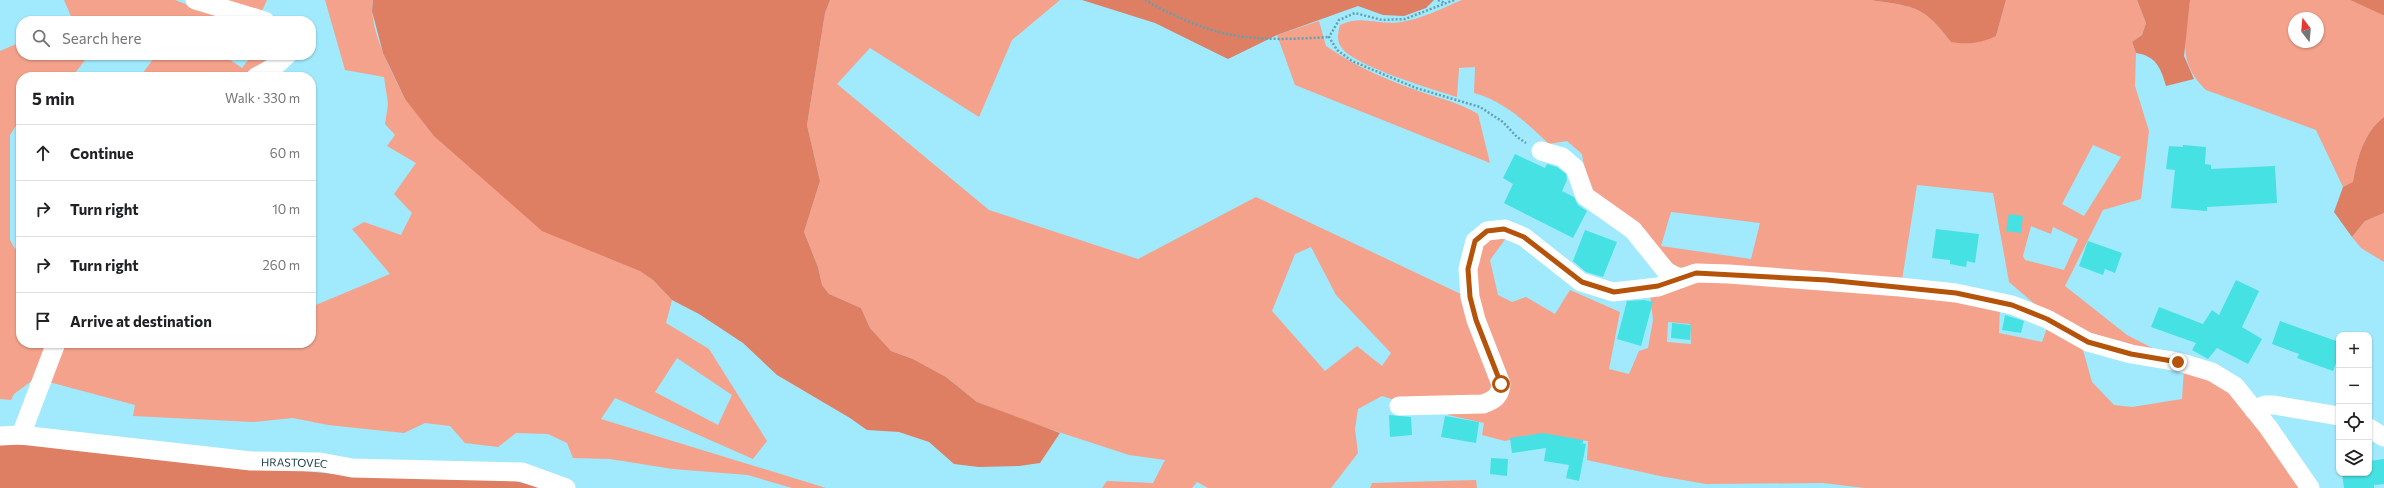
<!DOCTYPE html>
<meta charset="utf-8">
<style>
body{margin:0;font-family:Commissioner,sans-serif;background:#f6f6f6;color:#202124}
.controls{position:absolute;right:12px;bottom:12px;display:grid;overflow:hidden;border-radius:8px;box-shadow:0 1px 3px #0004}
.controls button{width:36px;height:36px;display:grid;place-items:center;padding:0;border:0;border-bottom:1px solid #e0e0e0;background:#fff;color:#202124;font:20px sans-serif}
.compass{position:absolute;left:2288px;top:12px;width:36px;height:36px;border-radius:50%;background:#fff;box-shadow:0 1px 3px #0004;rotate:344deg}
.stop{position:absolute;width:12px;height:12px;margin:-9px;border:3px solid #b45309;border-radius:50%;background:#fff}
.stop.end{background:#b45309;border-color:#fff;box-shadow:0 1px 4px #0008}
.list{margin:0;padding:0;list-style:none}
h2{display:flex;justify-content:space-between;align-items:center;height:52px;margin:0;padding:0 16px;font-size:17px}
h2 small{font-size:13px;font-weight:400;color:#757577}
.list li{display:grid;grid-template-columns:26px 1fr auto;gap:12px;align-items:center;box-sizing:border-box;height:56px;padding:0 16px;border-top:1px solid #e0e0e0}
.list b{display:block;font-size:15px;white-space:nowrap}
.list em{font-size:13px;font-style:normal;color:#757577}
.icon{flex:none;width:22px;height:22px;fill:none;stroke:currentColor;stroke-width:2;stroke-linecap:round;stroke-linejoin:round}
.map{position:relative;flex:none;width:2384px;height:488px;overflow:hidden}
.search{position:absolute;background:#fff;box-shadow:0 1px 3px #0004;left:16px;top:16px;width:300px;height:44px;display:flex;align-items:center;gap:10px;box-sizing:border-box;padding:0 14px;border-radius:16px;color:#757577;font-size:15px}
.panel{position:absolute;background:#fff;box-shadow:0 1px 3px #0004;left:16px;top:72px;width:300px;height:276px;border-radius:16px}
.map>svg:first-child{display:block}
.green{fill:#f4a28b;fill-rule:evenodd}
.forest{fill:#de7e63}
.building{fill:#46e1e3}
.lines{fill:none;stroke-linecap:round;stroke-linejoin:round}
.path{stroke:#65a0af;stroke-width:2.5;stroke-dasharray:2 2;stroke-linecap:butt}
.minor{stroke:#fff;stroke-width:19}
.route{stroke:#b45309;stroke-width:5}
.labels{text-anchor:middle;dominant-baseline:central;stroke-width:3;stroke-linejoin:round;paint-order:stroke}
.street-label{font-size:11px;fill:#133b45;stroke:#fcfcfc}
</style>
<div class="map">
<svg width="2384" height="488" viewBox="0 0 2384 488">
<rect width="100%" height="100%" fill="#a1e9fc"/>
<!-- green -->
<g class="green">
<path d="M 64,0 L 175,0 L 196,8 L 249,21 L 73,21 Z"/>
<path d="M 207,0 L 267,0 L 262,11 Z"/>
<path d="M 325,0 L 373,0 C 368,31 392,71 405,99 L 653,280 L 672,300 L 666,323 L 709,349 L 767,441 L 753,459 L 615,398 L 601,419 L 826,488 L 792,488 L 748,475 L 673,469 L 610,459 L 573,458 L 567,443 L 548,434 L 516,433 L 498,447 L 465,443 L 450,426 L 425,423 L 404,433 L 328,425 L 293,418 L 253,422 L 133,416 L 135,405 L 49,382 L 62,343 L 215,343 L 217,346 L 224,343 L 311,343 L 311,307 L 390,274 L 352,229 L 364,222 L 401,235 L 412,213 L 394,194 L 416,163 L 387,146 L 395,135 L 385,124 L 388,104 L 384,77 L 345,70 ZM 677,358 L 732,395 L 718,425 L 655,392 Z"/>
<path d="M 830,0 L 1060,0 L 1012,40 L 979,117 L 870,48 L 837,84 L 989,210 L 1138,259 L 1256,197 L 1465,296 L 1495,388 L 1484,398 L 1404,403 L 1382,396 L 1358,409 L 1355,429 L 1358,453 L 1331,488 L 1208,488 L 1197,482 L 1192,488 L 1102,488 L 1107,481 L 1153,483 L 1165,460 L 1129,455 L 1028,422 L 977,402 L 946,377 L 913,359 L 891,351 L 870,328 L 861,308 L 829,294 L 822,285 L 818,267 L 804,232 L 820,181 L 807,125 L 825,13 ZM 1311,247 L 1336,295 L 1391,353 L 1382,366 L 1357,346 L 1325,371 L 1272,311 L 1295,254 Z"/>
<path d="M 1462,0 L 1871,0 C 1915,7 1923,5 1951,42 L 1996,36 L 2006,0 L 2137,0 L 2146,23 L 2142,35 L 2132,42 L 2136,53 L 2135,86 L 2149,131 L 2141,199 L 2103,210 L 2065,286 L 2127,335 L 2170,357 L 2128,350 L 2044,312 L 2009,282 L 1993,193 L 1917,185 L 1902,280 L 1676,267 L 1636,227 L 1587,187 L 1582,154 L 1567,141 L 1549,144 C 1527,123 1504,101 1474,93 L 1475,67 L 1459,68 L 1457,97 C 1435,90 1354,66 1342,48 C 1336,41 1338,33 1340,25 C 1363,14 1378,26 1401,22 C 1422,19 1442,8 1462,0 ZM 2093,145 L 2121,157 L 2084,216 L 2062,204 ZM 1671,212 L 1760,223 L 1751,259 L 1661,246 ZM 2031,226 L 2051,234 L 2053,227 L 2078,239 L 2064,270 L 2025,260 L 2023,256 Z"/>
<path d="M 2190,0 L 2350,0 L 2384,15 L 2384,117 C 2364,132 2357,159 2353,183 L 2343,187 L 2316,130 L 2206,90 C 2176,61 2186,38 2190,0 ZM 2294,18 L 2318,18 L 2318,42 L 2294,42 Z"/>
<path d="M 1319,21 L 1326,46 C 1353,65 1382,78 1413,89 C 1437,98 1456,101 1478,114 L 1490,163 L 1295,85 L 1277,35 Z"/>
<path d="M 21,42 L 21,55 L 89,55 L 72,77 L 21,77 L 21,118 L 10,135 L 10,240 L 15,249 L 21,240 L 21,343 L 49,343 L 37,377 L 14,394 L 11,400 L 0,399 L 0,51 Z"/>
<path d="M 156,55 L 223,55 L 242,68 L 252,55 L 272,55 L 256,68 L 240,77 L 140,77 Z"/>
<path d="M 2384,213 L 2384,262 L 2361,248 L 2352,237 L 2365,221 Z"/>
<path d="M 1509,234 L 1490,260 L 1498,295 L 1512,302 L 1526,297 L 1555,314 L 1570,290 L 1620,312 L 1609,369 L 1629,374 L 1639,351 L 1648,348 L 1653,320 L 1650,294 L 1680,283 L 1729,279 L 2000,306 L 1999,333 L 2042,342 L 2048,325 L 2081,343 L 2092,382 L 2114,405 L 2132,407 L 2182,399 L 2184,367 L 2232,390 L 2304,488 L 1865,488 L 1823,483 L 1706,484 L 1660,476 L 1587,460 L 1588,441 L 1531,435 L 1505,441 L 1482,435 L 1484,423 L 1448,415 L 1451,411 L 1507,393 L 1473,295 L 1478,242 ZM 1668,322 L 1690,324 L 1691,344 L 1667,342 Z"/>
<path d="M 1476,480 L 1477,488 L 1370,488 L 1372,483 Z"/>
</g>
<!-- forest -->
<g class="forest">
<path d="M 373,0 L 830,0 L 825,13 L 807,125 L 820,181 L 804,232 L 818,267 L 822,285 L 829,294 L 861,308 L 870,328 L 891,351 L 913,359 L 946,377 L 977,402 L 1060,433 L 1040,463 L 1019,466 L 979,467 L 954,464 L 929,442 L 899,432 L 867,430 L 850,418 L 777,375 L 743,343 L 699,314 L 672,300 L 653,280 L 640,271 L 542,231 L 434,136 L 405,99 L 383,53 L 372,11 Z"/>
<path d="M 1082,0 L 1434,0 L 1426,8 L 1404,16 L 1383,15 L 1358,6 L 1277,35 L 1228,59 L 1155,23 Z"/>
<path d="M 1871,0 L 2006,0 L 1996,36 C 1981,43 1968,45 1951,42 C 1923,5 1915,7 1871,0 Z"/>
<path d="M 2137,0 L 2190,0 L 2184,56 L 2194,79 L 2166,86 C 2161,68 2156,56 2136,53 L 2132,42 L 2142,35 L 2146,23 Z"/>
<path d="M 2350,0 L 2384,0 L 2384,15 L 2383,15 Z"/>
<path d="M 2384,117 L 2384,213 L 2365,221 L 2352,237 L 2334,212 L 2343,187 L 2353,182 C 2357,159 2364,132 2384,117 Z"/>
<path d="M 0,443 L 23,444 L 335,474 L 479,471 L 541,488 L 0,488 Z"/>
</g>
<!-- building -->
<g class="building">
<path d="M 2183,145 L 2206,147 L 2205,164 L 2211,165 L 2211,169 L 2275,166 L 2277,203 L 2207,207 L 2207,211 L 2171,208 L 2175,170 L 2166,169 L 2169,146 L 2183,147 Z"/>
<path d="M 1515,154 L 1545,168 L 1547,164 L 1557,167 L 1566,174 L 1567,180 L 1562,191 L 1574,197 L 1578,205 L 1587,211 L 1573,238 L 1504,203 L 1513,184 L 1503,178 Z"/>
<path d="M 2009,214 L 2023,216 L 2021,233 L 2006,231 Z"/>
<path d="M 1936,229 L 1979,234 L 1975,263 L 1967,261 L 1966,267 L 1950,264 L 1950,260 L 1932,258 Z"/>
<path d="M 1585,230 L 1617,242 L 1603,277 L 1586,272 L 1573,261 Z"/>
<path d="M 2088,241 L 2122,253 L 2115,273 L 2105,269 L 2103,275 L 2079,266 Z"/>
<path d="M 2236,280 L 2259,291 L 2242,327 L 2262,339 L 2248,364 L 2217,348 L 2208,359 L 2192,350 L 2196,343 L 2151,327 L 2159,307 L 2203,324 L 2212,310 L 2219,315 Z"/>
<path d="M 1644,300 L 1653,302 L 1641,346 L 1617,339 L 1627,301 Z"/>
<path d="M 2005,315 L 2024,321 L 2021,333 L 2002,330 Z"/>
<path d="M 2280,321 L 2339,342 L 2339,355 L 2333,371 L 2297,358 L 2299,354 L 2272,344 Z"/>
<path d="M 1672,323 L 1691,325 L 1690,340 L 1671,338 Z"/>
<path d="M 1389,415 L 1411,417 L 1412,435 L 1390,437 Z"/>
<path d="M 1445,416 L 1479,422 L 1476,443 L 1441,437 Z"/>
<path d="M 1543,433 L 1583,440 L 1583,443 L 1580,443 L 1586,444 L 1579,481 L 1566,478 L 1569,465 L 1544,461 L 1546,448 L 1512,453 L 1510,438 Z"/>
<path d="M 1491,458 L 1508,459 L 1507,476 L 1490,474 Z"/>
<path d="M 2384,459 L 2384,484 L 2374,485 L 2374,488 L 2344,488 L 2342,473 L 2369,473 L 2369,461 Z"/>
</g>
<g class="lines">
<!-- path -->
<g class="path">
<path d="M 1145,0 C 1165,12 1205,30 1227,34 C 1261,41 1295,39 1329,37"/>
<path d="M 1438,0 L 1445,3"/>
<path d="M 1454,0 L 1405,19 L 1382,20 L 1355,13 L 1339,20 L 1329,37 L 1337,50 L 1352,61 L 1416,88 L 1480,107 L 1503,122 L 1517,137 L 1526,143"/>
</g>
<!-- minor -->
<g class="minor">
<path d="M 195,0 L 265,21"/>
<path d="M 256,77 L 273,68 L 287,55"/>
<path d="M 1541,151 L 1562,157 L 1575,168 L 1585,196 L 1633,230 L 1666,271 L 1679,278"/>
<path d="M 1399,406 L 1483,404 C 1494,400 1500,397 1501,384 L 1476,320 L 1470,297 L 1468,269 L 1475,241 L 1487,231 L 1505,229 L 1524,237 L 1581,282 L 1613,292 L 1658,287 L 1696,273 L 1729,274 L 1900,287 L 1956,293 L 2012,305 L 2047,319 L 2088,342 L 2131,354 L 2179,362 L 2212,372 L 2235,386 L 2268,427 L 2310,488"/>
<path d="M 2254,410 L 2265,405 L 2274,405 L 2339,416"/>
<path d="M 2369,428 L 2384,437"/>
<path d="M 21,435 L 56,343"/>
<path id="s1" d="M 0,436 L 21,435 L 251,461 L 320,462 L 352,468 L 522,472 L 566,488"/>
</g>
</g>
<g class="lines">
<!-- route -->
<path class="route" d="M 1501,384 L 1476,320 L 1470,297 L 1468,269 L 1475,241 L 1487,231 L 1504,229 L 1524,237 L 1582,282 L 1614,292 L 1658,286 L 1696,273 L 1827,280 L 1956,293 L 2012,305 L 2047,319 L 2088,342 L 2131,354 L 2178,362"/>
</g>
<g class="labels">
<!-- street labels -->
<g class="street-label">
<text stroke="none"><textPath href="#s1" startOffset="296">HRASTOVEC</textPath></text>
</g>
</g>
</svg>
<div class="controls">
<button>+</button>
<button>−</button>
<button><svg class="icon" aria-label="locate" viewBox="0 0 24 24"><circle cx="12" cy="12" r="6"/><path d="M12 2v4M12 18v4M2 12h4M18 12h4"/></svg></button>
<button><svg class="icon" aria-label="layers" viewBox="0 0 24 24"><path d="M12 4l9 5-9 5-9-5zM3 14l9 5 9-5"/></svg></button>
</div>
<svg class="compass" viewBox="-18 -18 36 36"><path d="M0-13l5 13h-10z" fill="#e53935"/><path d="M0 13l5-13h-10z" fill="#757577"/></svg>
<div class="stop" style="left:1501px;top:384px"></div>
<div class="stop end" style="left:2178px;top:362px"></div>
<div class="search"><svg class="icon" aria-label="search" viewBox="0 0 24 24"><circle cx="10" cy="10" r="6"/><path d="M15 15l6 6"/></svg>Search here</div>
<section class="panel">
<h2>5 min<small>Walk · 330 m</small></h2>
<ul class="list">
<li><svg class="icon" aria-label="ahead" viewBox="0 0 24 24"><path d="M12 20V5M6 11l6-6 6 6"/></svg><div><b>Continue</b></div><em>60 m</em></li>
<li><svg class="icon" aria-label="right" viewBox="0 0 24 24"><path d="M7 20v-9h11M14 6l5 5-5 5"/></svg><div><b>Turn right</b></div><em>10 m</em></li>
<li><svg class="icon" aria-label="right" viewBox="0 0 24 24"><path d="M7 20v-9h11M14 6l5 5-5 5"/></svg><div><b>Turn right</b></div><em>260 m</em></li>
<li><svg class="icon" aria-label="arrive" viewBox="0 0 24 24"><path d="M6 21V4h12l-3 4 3 4H6"/></svg><div><b>Arrive at destination</b></div></li>
</ul>
</section>
</div>
